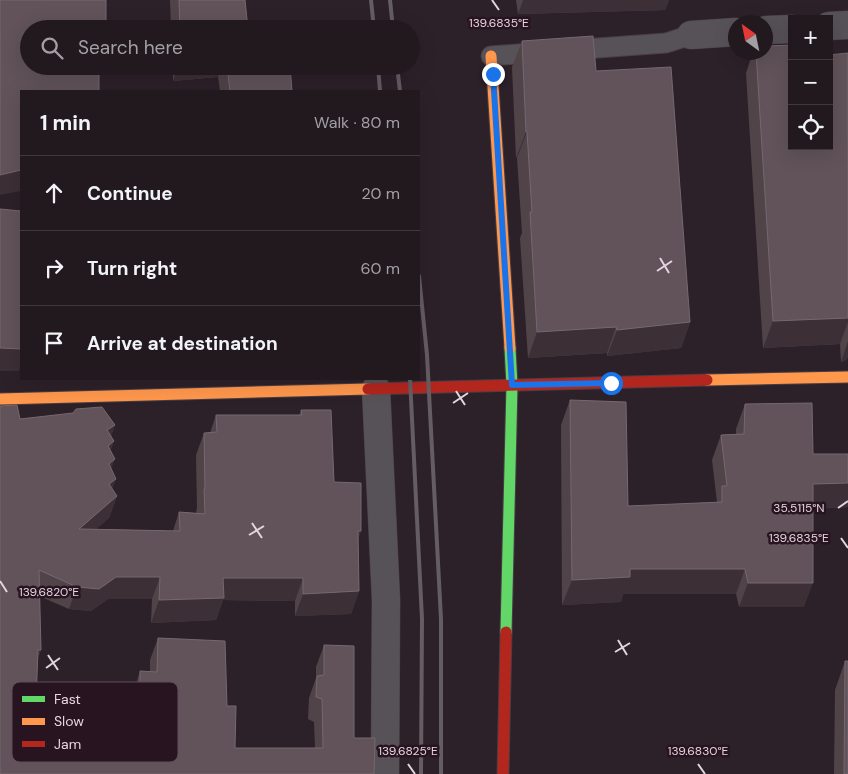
<!DOCTYPE html>
<meta charset="utf-8">
<style>
body{margin:0;font-family:"DM Sans",sans-serif;background:#2a2228;color:#f1f3f6}
.controls{position:absolute;right:15px;top:15px;display:grid;overflow:hidden;border-radius:0px;box-shadow:0 5px 20px #0002}
.controls button{width:45px;height:45px;display:grid;place-items:center;padding:0;border:0;border-bottom:1px solid #3f383d;background:#22191f;color:#f1f3f6;font:25px sans-serif}
.compass{position:absolute;left:728px;top:15px;width:45px;height:45px;border-radius:50%;background:#22191f;box-shadow:0 5px 20px #0002;rotate:327deg}
.stop{position:absolute;width:15px;height:15px;margin:-11px;border:4px solid #1a73e8;border-radius:50%;background:#fff}
.stop.end{background:#1a73e8;border-color:#fff;box-shadow:0 1px 5px #0008}
.list{margin:0;padding:0;list-style:none}
h2{display:flex;justify-content:space-between;align-items:center;height:65px;margin:0;padding:0 20px;font-size:21px}
h2 small{font-size:16px;font-weight:400;color:#a2a0a4}
.list li{display:grid;grid-template-columns:32px 1fr auto;gap:15px;align-items:center;box-sizing:border-box;height:75px;padding:0 20px;border-top:1px solid #3f383d}
.list b{display:block;font-size:19px;white-space:nowrap}
.list em{font-size:16px;font-style:normal;color:#a2a0a4}
.icon{flex:none;width:28px;height:28px;fill:none;stroke:currentColor;stroke-width:2;stroke-linecap:round;stroke-linejoin:round}
.map{position:relative;flex:none;width:848px;height:774px;overflow:hidden}
.search{position:absolute;background:#22191f;box-shadow:0 5px 20px #0002;left:20px;top:20px;width:400px;height:55px;display:flex;align-items:center;gap:12px;box-sizing:border-box;padding:0 18px;border-radius:28px;color:#a2a0a4;font-size:19px}
.panel{position:absolute;background:#22191f;box-shadow:0 5px 20px #0002;left:20px;top:90px;width:400px;height:290px;border-radius:0px}
.map>svg:first-child{display:block}
.lines{fill:none;stroke-linecap:round;stroke-linejoin:round}
.lane-casing{stroke:#493e45;stroke-width:21}
.street-casing{stroke:#493e45;stroke-width:29}
.fast-casing{stroke:#493e45;stroke-width:13}
.slow-casing{stroke:#493e45;stroke-width:13}
.jam-casing{stroke:#493e45;stroke-width:13}
.lane{stroke:#575258;stroke-width:19}
.street{stroke:#575258;stroke-width:28}
.fast{stroke:#63d668;stroke-width:11}
.slow{stroke:#ff974d;stroke-width:11}
.jam{stroke:#b3261e;stroke-width:11}
.rail{stroke:#645d64;stroke-width:4}
.wall{fill:#514449}
.shaded-wall{fill:#3c2f36}
.building{fill:#615359;stroke:#75686e}
.route{stroke:#1a73e8;stroke-width:6}
.ticks{fill:none;stroke:#e3d4dd;stroke-width:2}
.key{fill:#281321;stroke:#604d59;stroke-width:1}
.key-label{font-size:14px;fill:#e3d4dd}
.ticks-label{font-size:12px;text-anchor:middle;fill:#e3d4dd;stroke:#281321;stroke-width:5;stroke-linejoin:round;paint-order:stroke}
</style>
<div class="map">
<svg width="848" height="774" viewBox="0 0 848 774">
<rect width="100%" height="100%" fill="#2d2129"/>
<g class="lines">
<defs>
<g id="lane">
<path d="M 570,50 L 666,43 L 691,35"/>
<path d="M 491,56 L 543,52"/>
</g>
<g id="street">
<path d="M 829,26 L 848,25"/>
<path d="M 766,30 L 792,29"/>
<path d="M 691,35 L 736,32"/>
<path d="M 376,389 L 386,600 L 385,774"/>
</g>
<path id="fast" d="M 506,632 L 512,385 L 510,348"/>
<g id="slow">
<path d="M 491,56 L 510,348"/>
<path d="M 707,380 L 848,377"/>
<path d="M 0,399 L 368,389"/>
</g>
<g id="jam">
<path d="M 368,389 L 707,380"/>
<path d="M 503,774 L 506,632"/>
</g>
</defs>
<!-- lane casing -->
<use href="#lane" class="lane-casing"/>
<!-- street casing -->
<use href="#street" class="street-casing"/>
<!-- fast casing -->
<use href="#fast" class="fast-casing"/>
<!-- slow casing -->
<use href="#slow" class="slow-casing"/>
<!-- jam casing -->
<use href="#jam" class="jam-casing"/>
<!-- lane -->
<use href="#lane" class="lane"/>
<!-- street -->
<use href="#street" class="street"/>
<!-- fast -->
<use href="#fast" class="fast"/>
<!-- slow -->
<use href="#slow" class="slow"/>
<!-- jam -->
<use href="#jam" class="jam"/>
<!-- rail -->
<g class="rail">
<path d="M 371,0 L 374,29"/>
<path d="M 390,0 L 393,29"/>
<path d="M 378,66 L 380,91"/>
<path d="M 397,66 L 400,91"/>
<path d="M 419,276 L 427,355 L 441,619 L 441,774"/>
<path d="M 410,379 L 422,619 L 421,774"/>
</g>
</g>
<!-- wall -->
<g class="wall">
<path d="M 170,0 L 245,0 L 248,29 L 171,29 Z"/>
<path d="M 516,0 L 669,0 L 665,10 L 518,14 Z"/>
<path d="M 522,41 L 596,71 L 690,322 L 681,348 L 607,356 L 607,353 L 528,358 L 520,238 L 522,233 L 517,158 L 516,158 L 512,67 Z"/>
<path d="M 753,52 L 766,52 L 792,146 L 848,53 L 848,358 L 844,361 L 841,362 L 840,344 L 763,348 L 746,73 Z"/>
<path d="M 173,66 L 290,66 L 292,91 L 220,91 L 218,77 L 173,81 Z"/>
<path d="M 570,400 L 628,506 L 717,502 L 712,460 L 721,435 L 736,434 L 736,429 L 745,404 L 813,454 L 848,454 L 848,507 L 813,509 L 804,607 L 739,607 L 736,594 L 623,594 L 621,602 L 562,605 L 561,425 Z"/>
<path d="M 301,410 L 334,482 L 361,531 L 358,539 L 359,591 L 351,614 L 295,616 L 295,601 L 223,600 L 216,620 L 151,623 L 152,599 L 108,599 L 91,611 L 69,609 L 39,596 L 41,650 L 37,660 L 36,701 L 108,704 L 116,683 L 136,684 L 140,671 L 150,672 L 150,660 L 158,638 L 227,706 L 235,748 L 315,748 L 314,722 L 308,719 L 309,698 L 316,678 L 316,667 L 324,645 L 354,738 L 374,774 L 0,774 L 20,419 L 115,425 L 111,436 L 114,441 L 110,451 L 112,489 L 117,496 L 109,518 L 96,529 L 173,531 L 179,512 L 196,513 L 197,508 L 196,455 L 204,433 L 210,433 L 216,415 L 299,415 Z"/>
<path d="M 845,661 L 848,774 L 834,774 L 835,690 Z"/>
</g>
<!-- shaded-wall -->
<g class="shaded-wall">
<path d="M 523,0 L 669,0 L 665,10 L 518,14 Z"/>
<path d="M 100,23 L 106,23 L 104,29 L 98,29 Z"/>
<path d="M 178,66 L 222,66 L 218,77 L 173,81 Z"/>
<path d="M 526,132 L 527,132 L 517,158 L 516,158 Z"/>
<path d="M 21,170 L 21,191 L 0,195 L 0,175 Z"/>
<path d="M 848,318 L 848,322 L 840,344 L 763,348 L 773,321 Z"/>
<path d="M 690,322 L 681,348 L 607,356 L 617,330 Z"/>
<path d="M 616,327 L 607,353 L 528,358 L 537,332 Z"/>
<path d="M 848,341 L 848,358 L 844,361 L 841,362 Z"/>
<path d="M 0,348 L 21,349 L 21,367 L 20,367 L 19,371 L 0,371 Z"/>
<path d="M 112,379 L 129,379 L 128,380 L 112,380 Z"/>
<path d="M 115,425 L 107,447 L 107,430 Z"/>
<path d="M 114,441 L 106,463 L 108,446 Z"/>
<path d="M 115,459 L 107,481 L 109,464 Z"/>
<path d="M 116,479 L 108,501 L 109,484 Z"/>
<path d="M 848,483 L 848,507 L 804,509 L 813,484 Z"/>
<path d="M 117,496 L 109,518 L 71,551 L 79,529 Z"/>
<path d="M 358,531 L 361,531 L 353,553 Z"/>
<path d="M 630,569 L 745,569 L 736,594 L 623,594 L 621,602 L 562,605 L 572,580 Z"/>
<path d="M 116,577 L 160,577 L 152,599 L 108,599 L 91,611 L 69,609 L 77,587 Z"/>
<path d="M 223,578 L 303,578 L 295,601 L 223,600 L 216,620 L 151,623 L 159,600 Z"/>
<path d="M 748,583 L 813,583 L 804,607 L 739,607 Z"/>
<path d="M 359,591 L 351,614 L 295,616 L 303,594 Z"/>
<path d="M 38,650 L 41,650 L 33,672 Z"/>
</g>
<!-- building -->
<g class="building">
<path d="M 0,0 L 106,0 L 106,23 L 100,23 L 100,29 L 29,29 L 29,66 L 99,66 L 99,91 L 21,91 L 21,170 L 0,175 Z"/>
<path d="M 179,0 L 245,0 L 248,29 L 180,29 Z"/>
<path d="M 593,36 L 596,71 L 671,67 L 690,322 L 617,330 L 616,327 L 537,332 L 530,212 L 532,212 L 527,132 L 526,132 L 522,41 Z"/>
<path d="M 792,45 L 792,146 L 829,146 L 829,55 L 848,53 L 848,318 L 773,321 L 756,52 L 766,52 L 766,46 Z"/>
<path d="M 227,66 L 290,66 L 292,91 L 230,91 Z"/>
<path d="M 0,209 L 21,211 L 21,349 L 0,348 Z"/>
<path d="M 570,400 L 626,402 L 628,506 L 722,502 L 722,486 L 727,486 L 721,435 L 744,434 L 745,404 L 812,403 L 813,454 L 848,454 L 848,483 L 813,484 L 813,583 L 748,583 L 745,569 L 630,569 L 630,577 L 572,580 Z"/>
<path d="M 17,405 L 20,419 L 73,413 L 76,409 L 102,407 L 115,425 L 107,430 L 114,441 L 108,446 L 115,459 L 109,464 L 116,479 L 109,484 L 117,496 L 79,529 L 180,531 L 179,512 L 205,514 L 204,489 L 205,489 L 204,433 L 217,432 L 216,415 L 302,415 L 301,410 L 331,410 L 334,482 L 361,483 L 361,531 L 358,531 L 359,591 L 303,594 L 303,578 L 223,578 L 224,598 L 159,600 L 160,577 L 116,577 L 99,589 L 77,587 L 39,570 L 41,650 L 38,650 L 36,701 L 114,705 L 116,683 L 140,685 L 140,671 L 157,672 L 158,638 L 225,641 L 227,706 L 236,706 L 235,748 L 323,748 L 322,699 L 316,697 L 317,676 L 324,675 L 324,645 L 354,646 L 354,738 L 375,738 L 374,774 L 0,774 L 0,406 Z"/>
<path d="M 845,661 L 848,661 L 848,774 L 844,774 Z"/>
</g>
<g class="lines">
<!-- route -->
<path class="route" d="M 493,74 L 512,385 L 611,383"/>
</g>
<!-- ticks -->
<path class="ticks" d="M 492,0 L 499,10M 660,258 L 669,273M 657,271 L 672,261M 456,391 L 465,405M 453,403 L 468,393M 838,508 L 848,501M 252,523 L 262,538M 249,535 L 264,526M 841,538 L 848,548M 0,581 L 7,592M 618,640 L 627,655M 615,652 L 630,643M 48,655 L 58,670M 46,668 L 60,658M 408,764 L 415,774M 698,764 L 705,774"/>
<!-- legend -->
<rect x="12" y="682" width="166" height="80" rx="8" class="key"/>
<rect x="22" y="696" width="23" height="6" fill="#63d668"/>
<rect x="22" y="718" width="23" height="7" fill="#ff974d"/>
<rect x="22" y="741" width="23" height="6" fill="#b3261e"/>
<g class="key-label">
<text x="54" y="704">Fast</text>
<text x="54" y="726">Slow</text>
<text x="54" y="749">Jam</text>
</g>
<g class="ticks-label">
<text x="499" y="27">139.6835°E</text>
<text x="799" y="512">35.5115°N</text>
<text x="799" y="542">139.6835°E</text>
<text x="49" y="596">139.6820°E</text>
<text x="408" y="755">139.6825°E</text>
<text x="698" y="755">139.6830°E</text>
</g>
</svg>
<div class="controls">
<button>+</button>
<button>−</button>
<button><svg class="icon" aria-label="locate" viewBox="0 0 24 24"><circle cx="12" cy="12" r="6"/><path d="M12 2v4M12 18v4M2 12h4M18 12h4"/></svg></button>
</div>
<svg class="compass" viewBox="-18 -18 36 36"><path d="M0-13l5 13h-10z" fill="#e53935"/><path d="M0 13l5-13h-10z" fill="#a2a0a4"/></svg>
<div class="stop" style="left:611px;top:383px"></div>
<div class="stop end" style="left:493px;top:74px"></div>
<div class="search"><svg class="icon" aria-label="search" viewBox="0 0 24 24"><circle cx="10" cy="10" r="6"/><path d="M15 15l6 6"/></svg>Search here</div>
<section class="panel">
<h2>1 min<small>Walk · 80 m</small></h2>
<ul class="list">
<li><svg class="icon" aria-label="ahead" viewBox="0 0 24 24"><path d="M12 20V5M6 11l6-6 6 6"/></svg><div><b>Continue</b></div><em>20 m</em></li>
<li><svg class="icon" aria-label="right" viewBox="0 0 24 24"><path d="M7 20v-9h11M14 6l5 5-5 5"/></svg><div><b>Turn right</b></div><em>60 m</em></li>
<li><svg class="icon" aria-label="arrive" viewBox="0 0 24 24"><path d="M6 21V4h12l-3 4 3 4H6"/></svg><div><b>Arrive at destination</b></div></li>
</ul>
</section>
</div>
